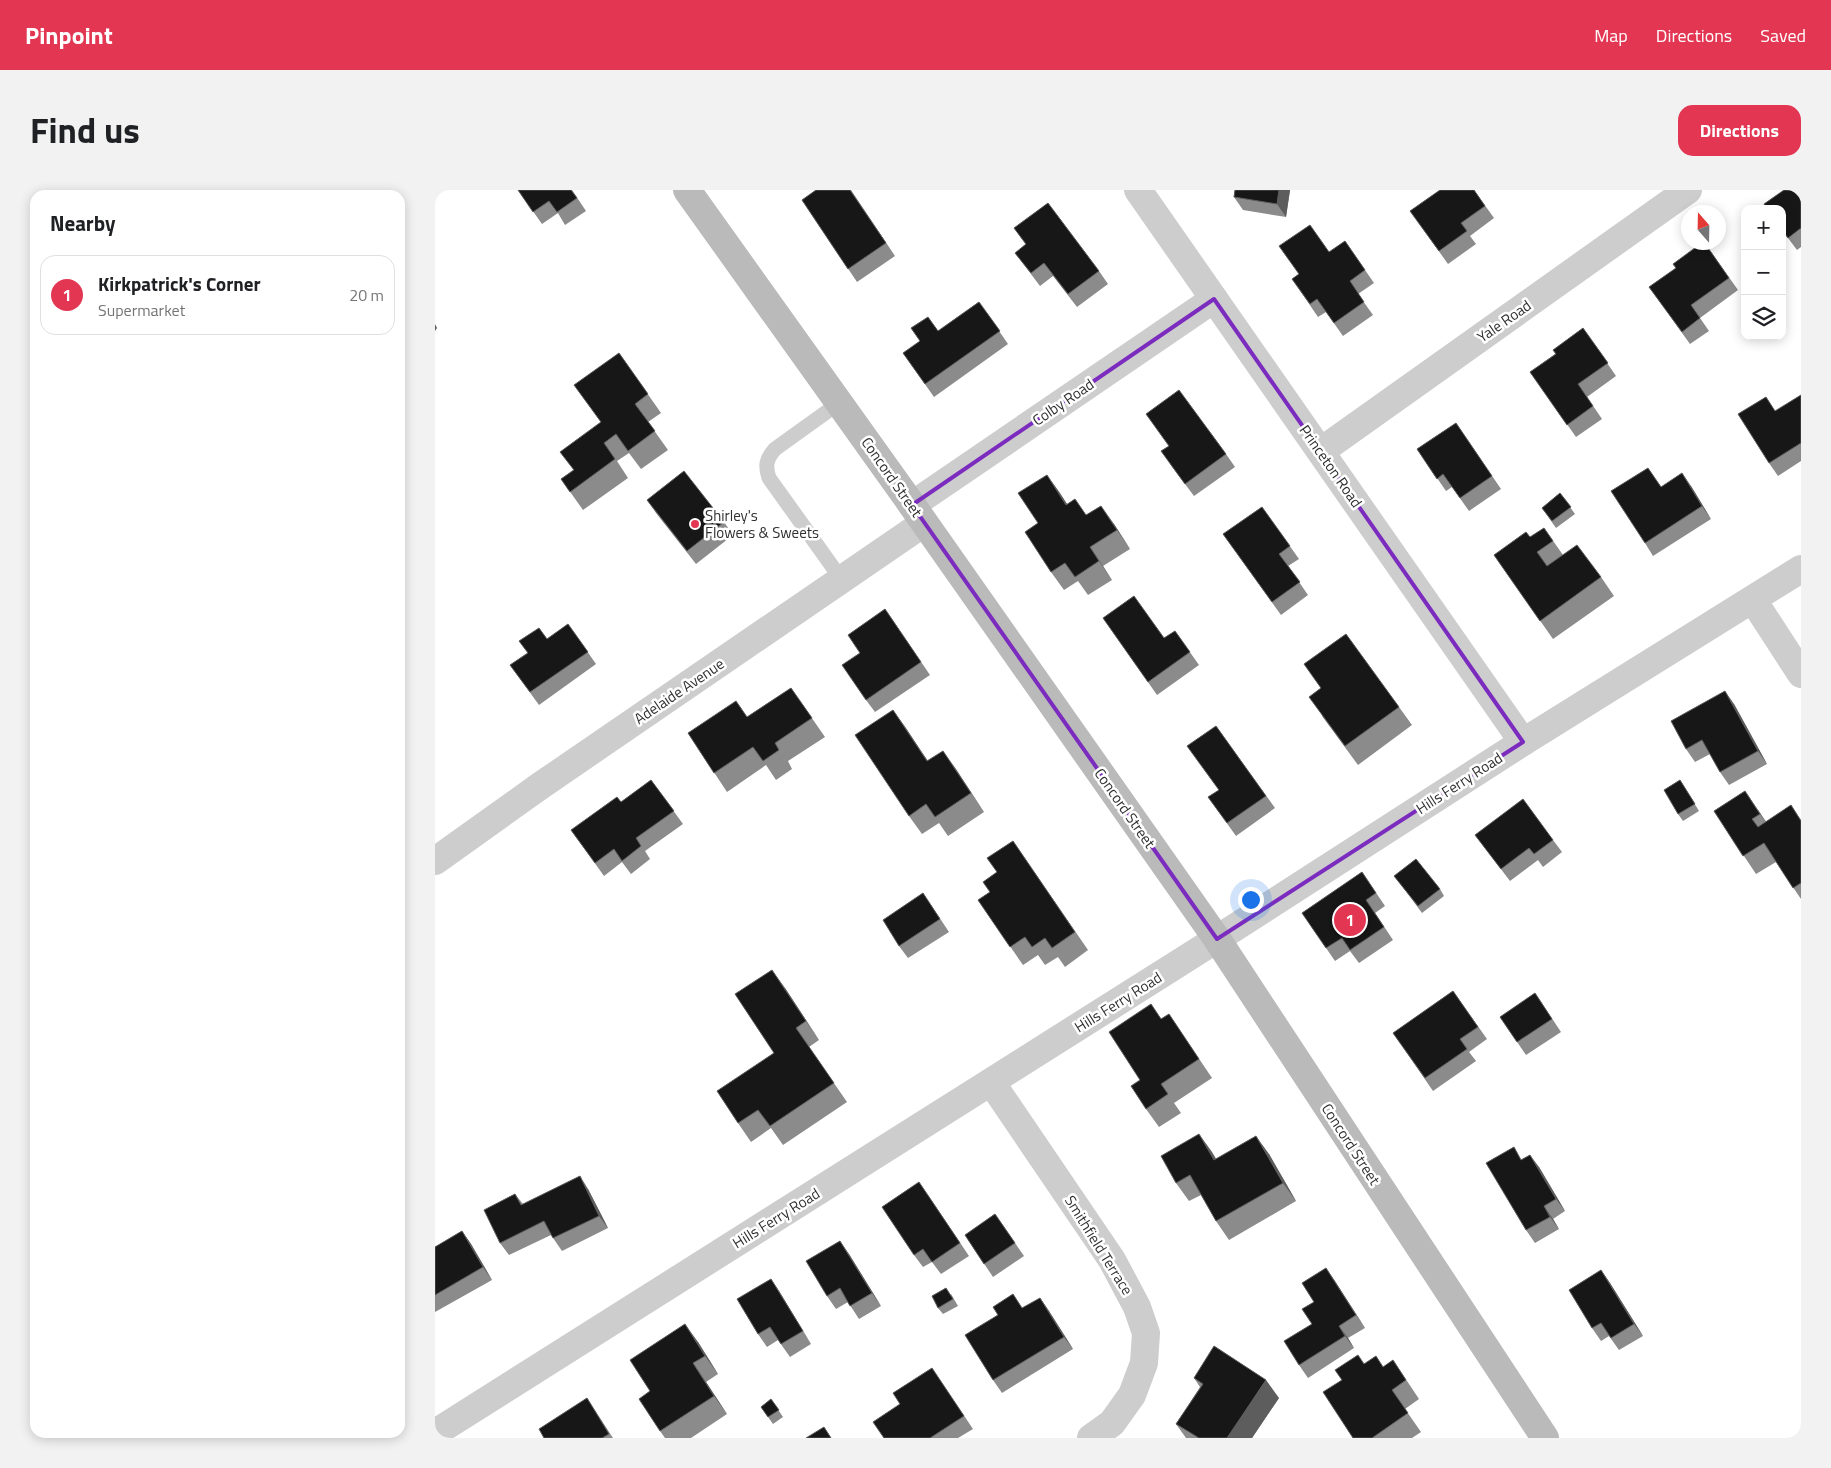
<!DOCTYPE html>
<meta charset="utf-8">
<style>
body{margin:0;font-family:"Titillium Web",sans-serif;background:#f2f2f2;color:#202124}
.controls{position:absolute;right:15px;top:15px;display:grid;overflow:hidden;border-radius:10px;box-shadow:0 2px 12px #0003}
.controls button{width:45px;height:45px;display:grid;place-items:center;padding:0;border:0;border-bottom:1px solid #e0e0e0;background:#fff;color:#202124;font:25px sans-serif}
.compass{position:absolute;left:1246px;top:15px;width:45px;height:45px;border-radius:50%;background:#fff;box-shadow:0 2px 12px #0003;rotate:340deg}
.you{position:absolute;left:815px;top:709px;width:18px;height:18px;margin:-12px;border:4px solid #fff;border-radius:50%;background:#1a73e8;box-shadow:0 0 0 8px #1a73e833}
.badge{display:grid;place-items:center;width:32px;height:32px;border-radius:50%;background:#e23652;color:#fff;font-size:16px;font-weight:700}
.pin{position:absolute;translate:-50% -50%;border:2px solid #fff;box-shadow:0 1px 5px #0006}
.list{margin:0;padding:0;list-style:none}
h2{display:flex;justify-content:space-between;align-items:center;height:65px;margin:0;padding:0 20px;font-size:21px}
h2 small{font-size:16px;font-weight:400;color:#757577}
.list li{display:grid;grid-template-columns:32px 1fr auto;gap:15px;align-items:center;box-sizing:border-box;height:80px;margin:0 10px 10px;padding:0 10px;border:1px solid #e0e0e0;border-radius:15px}
.list b{display:block;font-size:19px;white-space:nowrap}
.list p{margin:0;font-size:16px;white-space:nowrap;color:#757577}
.list em{font-size:16px;font-style:normal;color:#757577}
.icon{flex:none;width:28px;height:28px;fill:none;stroke:currentColor;stroke-width:2;stroke-linecap:round;stroke-linejoin:round}
.map{position:relative;flex:none;width:1366px;height:1248px;overflow:hidden;border-radius:15px}
header{display:flex;align-items:center;gap:30px;box-sizing:border-box;height:70px;padding:0 25px;background:#e23652;color:#fff}
header strong{font-size:24px}
nav{display:flex;gap:28px;margin-inline-start:auto;font-size:18px}
.intro{display:flex;align-items:center;justify-content:space-between;box-sizing:border-box;height:120px;padding:0 30px}
h1{margin:0;font-size:35px}
.button{padding:12px 22px;border-radius:15px;background:#e23652;color:#fff;font-size:18px;font-weight:700}
main{display:flex;gap:30px;padding:0 30px}
aside{flex:1;background:#fff;border-radius:15px;box-shadow:0 2px 12px #0003}
.map>svg:first-child{display:block}
.lines{fill:none;stroke-linecap:round;stroke-linejoin:round}
.lane{stroke:#cdcdcd;stroke-width:15}
.street{stroke:#cdcdcd;stroke-width:28}
.secondary{stroke:#bababa;stroke-width:28}
.wall{fill:#8b8b8b}
.shaded-wall{fill:#5d5d5d}
.building{fill:#171717;stroke:#5d5d5d}
.marked{fill:none;stroke:#7b2cbf;stroke-width:4;stroke-linejoin:round}
.poi-dot{fill:#e23652;stroke:#fff;stroke-width:2}
.labels{text-anchor:middle;dominant-baseline:central;stroke-width:5;stroke-linejoin:round;paint-order:stroke}
.street-label{font-size:15px;fill:#303030;stroke:#fff}
.poi-label{font-size:15px;fill:#303030;stroke:#fff;text-anchor:start}
</style>
<header>
<strong>Pinpoint</strong>
<nav><a>Map</a><a>Directions</a><a>Saved</a></nav>
</header>
<div class="intro"><h1>Find us</h1><a class="button">Directions</a></div>
<main>
<aside>
<h2>Nearby<small></small></h2>
<ul class="list">
<li><span class="badge">1</span><div><b>Kirkpatrick's Corner</b><p>Supermarket</p></div><em>20 m</em></li>
</ul>
</aside>
<div class="map">
<svg width="1366" height="1248" viewBox="0 0 1366 1248">
<rect width="100%" height="100%" fill="#fff"/>
<g class="lines">
<!-- lane -->
<path class="lane" d="M 404,213 L 340,259 C 331,269 330,276 334,288 L 407,390"/>
<!-- street -->
<g class="street">
<path d="M 703,0 L 1088,552"/>
<path d="M 886,261 L 1253,0"/>
<path d="M 477,315 L 779,109"/>
<path d="M 1318,410 L 1366,484"/>
<path d="M 0,671 L 105,596 L 489,333"/>
<path d="M 556,892 L 677,1070 L 702,1117 L 711,1143 L 709,1173 L 697,1205 L 677,1233 L 656,1248"/>
<path d="M 0,1243 L 782,749 L 1088,552 L 1366,379"/>
</g>
<!-- secondary -->
<path class="secondary" d="M 252,0 L 477,315 L 782,749 L 1110,1248"/>
</g>
<!-- wall -->
<g class="wall">
<path d="M 0,0 L 9,0 L 0,6 Z"/>
<path d="M 83,0 L 137,0 L 151,21 L 130,35 L 123,23 L 107,34 Z"/>
<path d="M 416,0 L 460,66 L 422,92 L 367,10 Z"/>
<path d="M 800,0 L 855,0 L 851,27 L 808,20 L 799,7 Z"/>
<path d="M 1039,0 L 1059,28 L 1035,46 L 1041,54 L 1013,74 L 975,21 Z"/>
<path d="M 1366,0 L 1366,57 L 1362,60 L 1347,40 Z"/>
<path d="M 579,38 L 664,81 L 673,94 L 642,117 L 618,86 L 605,96 L 580,63 L 591,55 Z"/>
<path d="M 910,51 L 939,93 L 923,104 L 938,125 L 908,146 L 891,122 L 883,127 L 857,89 Z"/>
<path d="M 1269,52 L 1303,100 L 1265,128 L 1274,141 L 1255,154 L 1214,97 L 1241,78 Z"/>
<path d="M 544,112 L 573,154 L 499,207 L 468,163 L 503,141 Z"/>
<path d="M 1148,138 L 1181,186 L 1152,207 L 1167,229 L 1141,247 L 1095,182 L 1120,164 Z"/>
<path d="M 184,163 L 226,223 L 213,232 L 233,260 L 206,279 L 194,263 L 182,271 L 193,288 L 148,320 L 126,289 L 138,280 L 166,232 Z"/>
<path d="M 1366,205 L 1366,271 L 1343,286 L 1334,273 L 1341,221 Z"/>
<path d="M 1021,233 L 1066,299 L 1034,321 L 1017,297 L 1011,301 L 982,259 Z"/>
<path d="M 733,256 L 791,264 L 800,277 L 759,306 L 735,274 Z"/>
<path d="M 612,285 L 632,314 L 651,325 L 679,334 L 695,359 L 668,376 L 677,390 L 653,405 L 643,391 L 629,400 L 616,382 L 603,333 Z"/>
<path d="M 1256,296 L 1276,329 L 1218,366 L 1210,353 L 1226,297 Z"/>
<path d="M 1125,303 L 1140,324 L 1121,338 L 1107,318 Z"/>
<path d="M 212,310 L 289,332 L 298,345 L 261,374 L 221,323 Z"/>
<path d="M 827,317 L 864,369 L 853,376 L 873,405 L 846,425 L 788,344 Z"/>
<path d="M 1109,338 L 1128,365 L 1166,387 L 1179,406 L 1118,449 L 1059,365 L 1095,347 Z"/>
<path d="M 450,419 L 495,485 L 440,522 L 431,510 L 425,463 Z"/>
<path d="M 668,428 L 729,448 L 740,441 L 764,475 L 722,505 Z"/>
<path d="M 133,434 L 161,474 L 104,515 L 75,475 Z"/>
<path d="M 869,474 L 964,517 L 977,535 L 923,575 L 887,526 L 886,498 Z"/>
<path d="M 356,498 L 390,547 L 353,571 L 357,579 L 341,590 L 331,575 L 292,602 L 253,543 L 312,527 Z"/>
<path d="M 1299,514 L 1332,574 L 1294,595 L 1285,582 L 1275,564 L 1260,572 L 1251,559 Z"/>
<path d="M 458,520 L 493,571 L 508,561 L 549,622 L 513,646 L 504,633 L 487,644 L 474,626 Z"/>
<path d="M 781,536 L 840,618 L 801,646 L 773,607 L 784,600 Z"/>
<path d="M 216,590 L 248,634 L 210,661 L 215,669 L 196,684 L 187,672 L 169,686 L 136,640 L 186,612 Z"/>
<path d="M 1245,590 L 1264,621 L 1248,631 L 1243,624 Z"/>
<path d="M 1356,615 L 1366,630 L 1366,709 L 1341,672 L 1321,684 L 1279,621 L 1323,620 L 1331,632 Z"/>
<path d="M 1040,645 L 1118,650 L 1127,662 L 1108,677 L 1103,670 L 1075,691 Z"/>
<path d="M 578,651 L 653,760 L 630,777 L 623,767 L 610,775 L 603,765 L 588,775 L 543,710 L 555,702 L 562,682 Z"/>
<path d="M 927,682 L 950,716 L 940,723 L 958,750 L 924,773 L 915,761 L 900,771 L 867,723 Z"/>
<path d="M 964,692 L 1005,699 L 1009,706 L 987,723 Z"/>
<path d="M 488,703 L 514,742 L 473,768 L 464,756 Z"/>
<path d="M 350,798 L 384,850 L 374,857 L 412,912 L 348,955 L 336,938 L 316,952 L 303,933 L 339,863 Z"/>
<path d="M 1018,801 L 1052,849 L 1034,862 L 1041,871 L 998,901 L 958,843 Z"/>
<path d="M 1100,803 L 1126,842 L 1091,865 L 1065,827 Z"/>
<path d="M 716,814 L 726,829 L 734,824 L 777,888 L 739,913 L 746,923 L 724,937 L 711,919 L 705,890 Z"/>
<path d="M 764,944 L 781,969 L 834,964 L 861,1011 L 794,1050 L 781,1031 L 766,1005 L 754,1011 L 741,993 Z"/>
<path d="M 1087,969 L 1104,977 L 1130,1021 L 1118,1029 L 1124,1039 L 1100,1053 L 1091,1040 Z"/>
<path d="M 153,999 L 173,1038 L 127,1061 L 116,1045 L 74,1065 L 65,1053 L 80,1004 L 88,1014 Z"/>
<path d="M 493,1005 L 534,1066 L 506,1084 L 497,1072 L 488,1077 L 479,1065 Z"/>
<path d="M 560,1024 L 589,1066 L 558,1087 L 530,1045 Z"/>
<path d="M 27,1041 L 36,1054 L 57,1090 L 0,1122 L 0,1057 Z"/>
<path d="M 414,1064 L 446,1116 L 424,1129 L 413,1112 L 401,1119 L 392,1106 Z"/>
<path d="M 891,1078 L 930,1138 L 913,1148 L 919,1158 L 873,1188 L 864,1175 L 877,1134 L 879,1112 Z"/>
<path d="M 1166,1080 L 1175,1093 L 1208,1146 L 1184,1160 L 1174,1146 L 1166,1151 L 1157,1138 Z"/>
<path d="M 336,1089 L 344,1101 L 376,1154 L 355,1167 L 343,1150 L 332,1157 L 323,1144 Z"/>
<path d="M 516,1104 L 523,1116 L 508,1124 L 503,1118 Z"/>
<path d="M 605,1108 L 614,1121 L 638,1159 L 567,1203 L 558,1190 L 588,1118 Z"/>
<path d="M 263,1152 L 283,1184 L 271,1192 L 292,1224 L 256,1248 L 230,1248 L 225,1241 L 215,1201 Z"/>
<path d="M 958,1170 L 984,1209 L 970,1219 L 986,1242 L 977,1248 L 918,1248 L 929,1174 L 949,1177 Z"/>
<path d="M 497,1178 L 538,1239 L 523,1248 L 449,1248 L 465,1214 Z"/>
<path d="M 759,1188 L 844,1208 L 817,1248 L 751,1248 L 741,1234 L 765,1197 Z"/>
<path d="M 152,1208 L 178,1248 L 109,1248 Z"/>
<path d="M 336,1209 L 348,1227 L 338,1234 L 326,1217 Z"/>
</g>
<!-- shaded-wall -->
<g class="shaded-wall">
<path d="M 844,0 L 855,0 L 851,27 L 842,14 Z"/>
<path d="M 0,134 L 2,138 L 0,141 Z"/>
<path d="M 1247,283 L 1256,296 L 1276,329 L 1267,316 Z"/>
<path d="M 612,285 L 625,303 L 644,333 L 631,315 Z"/>
<path d="M 666,316 L 679,334 L 695,359 L 682,340 Z"/>
<path d="M 655,357 L 668,376 L 677,390 L 664,371 Z"/>
<path d="M 1290,501 L 1299,514 L 1332,574 L 1323,561 Z"/>
<path d="M 458,520 L 471,538 L 505,590 L 492,571 Z"/>
<path d="M 508,561 L 521,579 L 549,622 L 536,603 Z"/>
<path d="M 1310,601 L 1323,620 L 1338,642 L 1325,624 Z"/>
<path d="M 337,780 L 350,798 L 384,850 L 371,831 Z"/>
<path d="M 764,944 L 777,962 L 792,988 L 779,970 Z"/>
<path d="M 821,946 L 834,964 L 861,1011 L 848,993 Z"/>
<path d="M 1095,965 L 1104,977 L 1130,1021 L 1121,1009 Z"/>
<path d="M 145,986 L 153,999 L 173,1038 L 164,1026 Z"/>
<path d="M 1109,1016 L 1118,1029 L 1124,1039 L 1115,1027 Z"/>
<path d="M 27,1041 L 36,1054 L 57,1090 L 48,1077 Z"/>
<path d="M 405,1051 L 414,1064 L 446,1116 L 437,1103 Z"/>
<path d="M 891,1078 L 900,1091 L 930,1138 L 921,1125 Z"/>
<path d="M 1166,1080 L 1175,1093 L 1208,1146 L 1199,1134 Z"/>
<path d="M 336,1089 L 344,1101 L 376,1154 Z"/>
<path d="M 605,1108 L 614,1121 L 638,1159 L 629,1147 Z"/>
<path d="M 250,1134 L 263,1152 L 283,1184 L 270,1166 Z"/>
<path d="M 904,1136 L 913,1148 L 919,1158 L 910,1146 Z"/>
<path d="M 258,1173 L 271,1192 L 292,1224 L 279,1206 Z"/>
<path d="M 831,1190 L 844,1208 L 817,1248 L 792,1248 Z"/>
</g>
<!-- building -->
<g class="building">
<path d="M 83,0 L 136,0 L 142,8 L 122,22 L 114,11 L 98,22 Z"/>
<path d="M 381,0 L 415,0 L 451,53 L 413,79 L 367,10 Z"/>
<path d="M 800,0 L 844,0 L 842,14 L 799,7 Z"/>
<path d="M 1005,0 L 1039,0 L 1050,16 L 1026,33 L 1032,41 L 1004,61 L 975,21 Z"/>
<path d="M 1349,0 L 1366,0 L 1366,38 L 1353,48 L 1347,40 L 1347,19 L 1332,19 L 1329,14 Z"/>
<path d="M 613,13 L 664,81 L 633,104 L 609,73 L 596,83 L 580,63 L 591,54 L 579,38 Z"/>
<path d="M 875,35 L 894,62 L 910,51 L 930,80 L 915,91 L 929,112 L 899,133 L 882,109 L 875,114 L 857,89 L 864,84 L 844,56 Z"/>
<path d="M 1268,52 L 1269,52 L 1294,88 L 1256,115 L 1265,128 L 1247,142 L 1214,97 L 1241,78 L 1238,74 Z"/>
<path d="M 544,112 L 565,141 L 490,194 L 468,163 L 485,151 L 476,138 L 493,127 L 503,141 Z"/>
<path d="M 1148,138 L 1173,173 L 1143,194 L 1158,216 L 1132,235 L 1095,182 L 1121,164 L 1118,160 Z"/>
<path d="M 184,163 L 213,204 L 200,214 L 220,241 L 193,261 L 181,244 L 169,253 L 180,269 L 135,302 L 126,289 L 139,280 L 125,262 L 166,232 L 139,195 Z"/>
<path d="M 744,200 L 791,264 L 750,294 L 726,261 L 734,256 L 711,224 Z"/>
<path d="M 1366,205 L 1366,253 L 1334,273 L 1303,224 L 1331,207 L 1340,221 Z"/>
<path d="M 1021,233 L 1057,286 L 1025,308 L 1008,284 L 1002,289 L 982,259 Z"/>
<path d="M 1213,278 L 1226,297 L 1247,283 L 1267,316 L 1210,353 L 1176,301 Z"/>
<path d="M 249,281 L 289,332 L 252,361 L 212,310 Z"/>
<path d="M 612,285 L 631,315 L 640,309 L 651,325 L 666,316 L 682,340 L 655,357 L 664,371 L 640,387 L 630,373 L 616,382 L 590,342 L 603,333 L 583,303 Z"/>
<path d="M 1125,303 L 1136,317 L 1117,331 L 1107,318 Z"/>
<path d="M 827,317 L 855,356 L 844,364 L 865,392 L 837,412 L 788,344 Z"/>
<path d="M 1109,338 L 1118,351 L 1102,362 L 1112,376 L 1142,355 L 1166,387 L 1105,431 L 1059,365 L 1091,342 L 1095,347 Z"/>
<path d="M 699,406 L 729,448 L 740,441 L 755,462 L 713,492 L 668,428 Z"/>
<path d="M 450,419 L 486,472 L 431,510 L 407,475 L 425,463 L 413,445 Z"/>
<path d="M 133,434 L 153,462 L 95,502 L 75,475 L 93,463 L 84,451 L 104,438 L 112,449 Z"/>
<path d="M 911,444 L 964,517 L 910,556 L 874,507 L 886,498 L 869,474 Z"/>
<path d="M 356,498 L 377,528 L 340,553 L 344,560 L 328,571 L 318,557 L 279,583 L 253,543 L 301,511 L 312,527 Z"/>
<path d="M 1290,501 L 1323,561 L 1285,582 L 1267,550 L 1251,559 L 1236,531 Z"/>
<path d="M 458,520 L 492,571 L 508,561 L 536,603 L 500,627 L 491,614 L 474,626 L 420,545 Z"/>
<path d="M 781,536 L 831,606 L 792,633 L 773,607 L 784,600 L 752,556 Z"/>
<path d="M 216,590 L 239,621 L 201,648 L 206,656 L 187,671 L 179,659 L 160,673 L 136,640 L 182,607 L 186,612 Z"/>
<path d="M 1245,590 L 1260,614 L 1243,624 L 1229,600 Z"/>
<path d="M 1310,601 L 1325,624 L 1317,629 L 1323,637 L 1356,615 L 1366,631 L 1366,693 L 1358,698 L 1329,653 L 1308,666 L 1279,621 Z"/>
<path d="M 1088,609 L 1118,650 L 1099,664 L 1094,658 L 1066,679 L 1040,645 Z"/>
<path d="M 578,651 L 640,742 L 617,758 L 610,748 L 597,757 L 590,747 L 575,757 L 543,710 L 555,702 L 548,692 L 562,682 L 552,668 Z"/>
<path d="M 981,669 L 1005,699 L 983,716 L 959,686 Z"/>
<path d="M 927,682 L 941,703 L 931,710 L 949,737 L 915,760 L 907,748 L 891,758 L 867,723 Z"/>
<path d="M 488,703 L 505,729 L 464,756 L 448,730 Z"/>
<path d="M 337,780 L 371,831 L 361,838 L 399,893 L 335,936 L 323,920 L 303,933 L 282,901 L 339,863 L 300,804 Z"/>
<path d="M 1018,801 L 1043,837 L 1025,849 L 1032,859 L 990,888 L 958,843 Z"/>
<path d="M 1100,803 L 1117,829 L 1082,852 L 1065,827 Z"/>
<path d="M 716,814 L 726,829 L 734,824 L 764,869 L 726,894 L 733,904 L 711,919 L 696,896 L 705,890 L 674,842 Z"/>
<path d="M 764,944 L 779,970 L 821,946 L 848,993 L 781,1031 L 755,985 L 741,993 L 726,966 Z"/>
<path d="M 1079,957 L 1086,970 L 1095,965 L 1121,1009 L 1109,1016 L 1115,1027 L 1091,1040 L 1051,973 Z"/>
<path d="M 145,986 L 164,1026 L 118,1048 L 109,1031 L 65,1053 L 49,1020 L 80,1004 L 86,1015 Z"/>
<path d="M 484,992 L 525,1053 L 497,1072 L 488,1059 L 479,1065 L 447,1017 Z"/>
<path d="M 560,1024 L 580,1053 L 549,1074 L 530,1045 Z"/>
<path d="M 27,1041 L 48,1077 L 0,1105 L 0,1057 Z"/>
<path d="M 405,1051 L 437,1103 L 415,1116 L 405,1098 L 392,1106 L 371,1071 Z"/>
<path d="M 891,1078 L 921,1125 L 904,1136 L 910,1146 L 864,1175 L 849,1151 L 877,1134 L 867,1119 L 879,1112 L 867,1093 Z"/>
<path d="M 1166,1080 L 1199,1134 L 1176,1148 L 1166,1133 L 1157,1138 L 1134,1100 Z"/>
<path d="M 336,1089 L 368,1141 L 346,1154 L 335,1137 L 323,1144 L 302,1109 Z"/>
<path d="M 511,1098 L 518,1109 L 503,1118 L 497,1106 Z"/>
<path d="M 578,1104 L 587,1118 L 605,1108 L 629,1147 L 558,1190 L 530,1145 L 563,1125 L 558,1117 Z"/>
<path d="M 250,1134 L 270,1166 L 258,1173 L 279,1206 L 225,1241 L 204,1209 L 215,1201 L 195,1170 Z"/>
<path d="M 779,1156 L 831,1190 L 792,1248 L 764,1248 L 741,1234 L 768,1194 L 759,1188 Z"/>
<path d="M 923,1165 L 929,1174 L 941,1166 L 948,1177 L 958,1170 L 971,1190 L 957,1200 L 973,1223 L 937,1248 L 918,1248 L 888,1202 L 907,1190 L 900,1180 Z"/>
<path d="M 497,1178 L 529,1226 L 495,1248 L 449,1248 L 438,1232 L 465,1214 L 458,1203 Z"/>
<path d="M 152,1208 L 174,1244 L 167,1248 L 109,1248 L 104,1239 Z"/>
<path d="M 336,1209 L 344,1220 L 333,1227 L 326,1217 Z"/>
<path d="M 389,1237 L 396,1248 L 371,1248 Z"/>
</g>
<!-- marked area -->
<path class="marked" d="M 779,109 L 1088,552 L 782,749 L 477,315 Z"/>
<!-- markers -->
<circle class="poi-dot" cx="260" cy="334" r="5"/>
<g class="labels">
<!-- street labels -->
<g class="street-label">
<text transform="translate(1069 131) rotate(-35)">Yale Road</text>
<text transform="translate(628 212) rotate(-34)">Colby Road</text>
<text transform="translate(896 276) rotate(55)">Princeton Road</text>
<text transform="translate(457 287) rotate(55)">Concord Street</text>
<text transform="translate(244 501) rotate(-34)">Adelaide Avenue</text>
<text transform="translate(1024 593) rotate(-33)">Hills Ferry Road</text>
<text transform="translate(690 618) rotate(55)">Concord Street</text>
<text transform="translate(683 812) rotate(-32)">Hills Ferry Road</text>
<text transform="translate(916 954) rotate(57)">Concord Street</text>
<text transform="translate(341 1028) rotate(-32)">Hills Ferry Road</text>
<text transform="translate(664 1055) rotate(58)">Smithfield Terrace</text>
</g>
<!-- poi labels -->
<g class="poi-label">
<text x="270" y="325">Shirley's<tspan x="270" dy="17">Flowers &amp; Sweets</tspan></text>
</g>
</g>
</svg>
<div class="controls">
<button>+</button>
<button>−</button>
<button><svg class="icon" aria-label="layers" viewBox="0 0 24 24"><path d="M12 4l9 5-9 5-9-5zM3 14l9 5 9-5"/></svg></button>
</div>
<svg class="compass" viewBox="-18 -18 36 36"><path d="M0-13l5 13h-10z" fill="#e53935"/><path d="M0 13l5-13h-10z" fill="#757577"/></svg>
<div class="you"></div>
<div class="pin badge" style="left:915px;top:730px">1</div>
</div>
</main>
